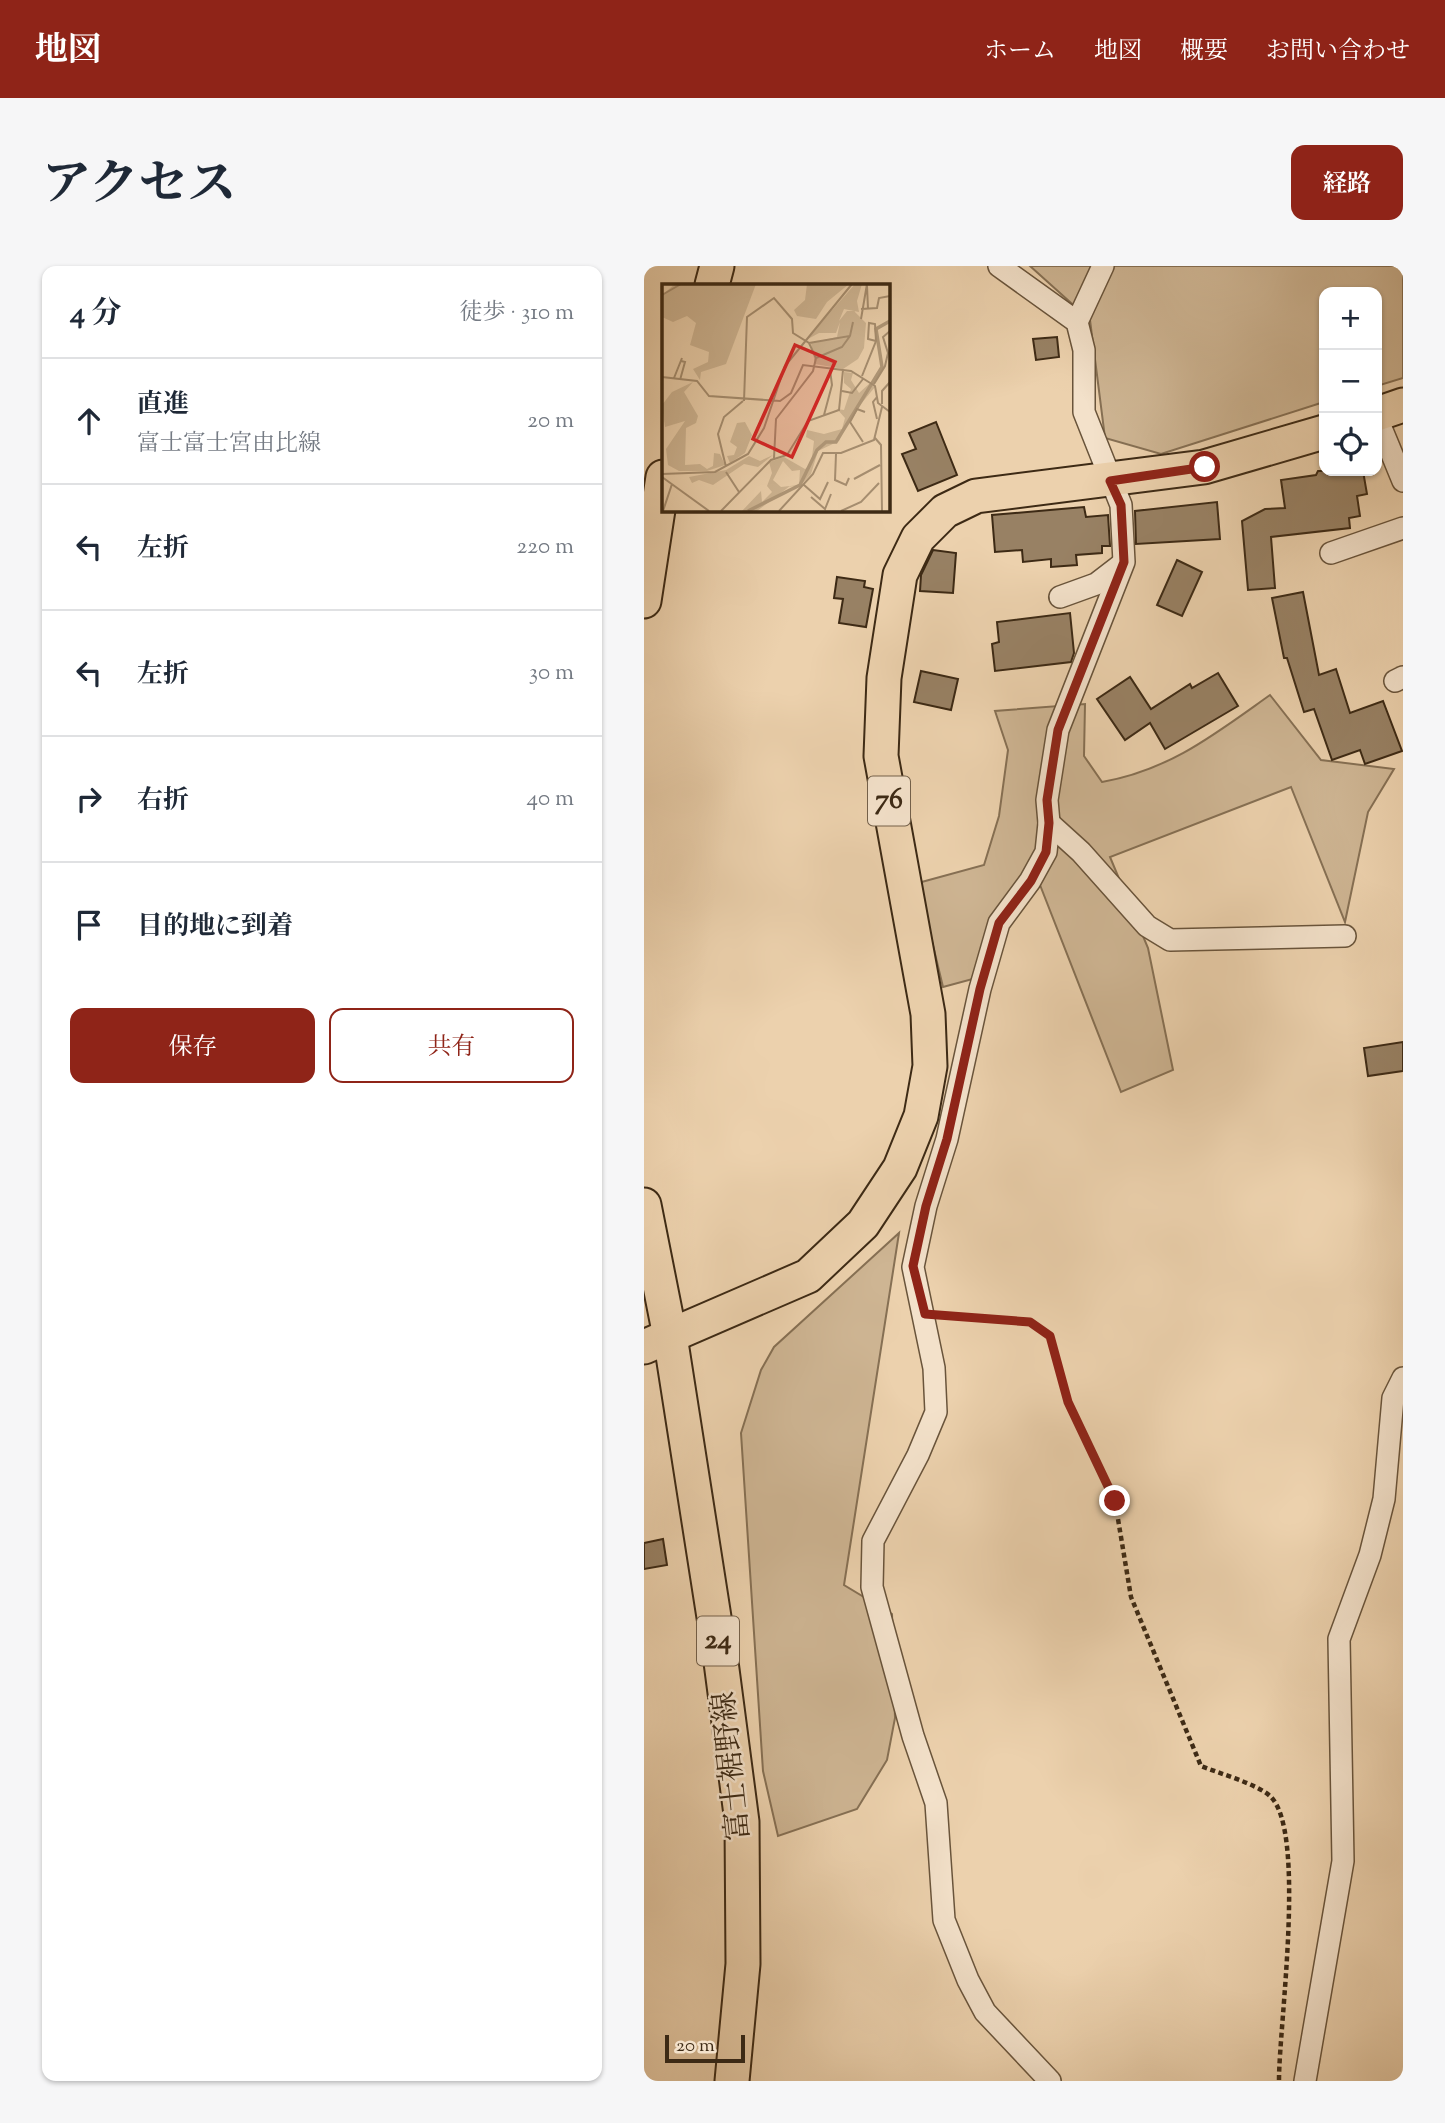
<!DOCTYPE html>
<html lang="ja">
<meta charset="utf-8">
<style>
body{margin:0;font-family:"Sorts Mill Goudy","Noto Serif JP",serif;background:#f6f6f7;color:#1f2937}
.controls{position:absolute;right:21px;top:21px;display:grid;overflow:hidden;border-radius:14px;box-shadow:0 2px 5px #0004}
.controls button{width:63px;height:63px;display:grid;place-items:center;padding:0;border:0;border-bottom:2px solid #e0e1e3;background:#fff;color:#1f2937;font:35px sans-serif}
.scale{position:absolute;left:21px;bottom:18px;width:80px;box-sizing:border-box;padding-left:7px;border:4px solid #3d2a15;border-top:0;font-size:19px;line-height:24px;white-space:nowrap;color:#3d2a15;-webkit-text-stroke:5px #f3e1ca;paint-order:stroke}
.stop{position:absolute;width:21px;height:21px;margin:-16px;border:5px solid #8f2418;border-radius:50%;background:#fff}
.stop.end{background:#8f2418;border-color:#fff;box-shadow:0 2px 7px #0008}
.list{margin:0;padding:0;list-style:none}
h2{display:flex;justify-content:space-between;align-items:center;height:91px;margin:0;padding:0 28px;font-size:30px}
h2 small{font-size:23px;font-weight:400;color:#747a83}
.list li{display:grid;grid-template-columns:46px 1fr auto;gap:21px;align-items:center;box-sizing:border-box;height:126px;padding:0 28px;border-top:2px solid #e0e1e3}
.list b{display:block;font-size:26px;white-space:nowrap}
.list p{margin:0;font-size:23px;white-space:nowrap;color:#747a83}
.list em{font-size:23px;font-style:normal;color:#747a83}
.actions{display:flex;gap:14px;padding:21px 28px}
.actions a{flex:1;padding:16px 0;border:2px solid #8f2418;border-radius:14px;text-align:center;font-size:24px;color:#8f2418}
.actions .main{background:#8f2418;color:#fff}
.icon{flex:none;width:38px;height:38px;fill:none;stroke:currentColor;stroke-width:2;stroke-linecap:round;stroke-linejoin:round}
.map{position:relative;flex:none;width:759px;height:1815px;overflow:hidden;border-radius:14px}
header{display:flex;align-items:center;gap:42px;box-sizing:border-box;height:98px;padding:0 35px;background:#8f2418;color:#fff}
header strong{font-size:33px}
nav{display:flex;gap:38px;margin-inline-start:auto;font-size:24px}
.intro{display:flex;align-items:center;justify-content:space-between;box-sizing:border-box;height:168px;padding:0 42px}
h1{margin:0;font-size:49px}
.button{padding:18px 32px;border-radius:14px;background:#8f2418;color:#fff;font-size:24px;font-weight:700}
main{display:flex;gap:42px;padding:0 42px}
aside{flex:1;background:#fff;border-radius:14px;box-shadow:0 2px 5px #0004}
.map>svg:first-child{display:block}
.green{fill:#ceb593;stroke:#867054;stroke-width:2}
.building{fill:#988164;stroke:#3d2a15;stroke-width:2}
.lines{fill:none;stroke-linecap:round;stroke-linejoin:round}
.street-casing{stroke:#69543b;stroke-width:24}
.primary-casing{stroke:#3d2a15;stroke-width:37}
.path{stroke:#3d2a15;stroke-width:4.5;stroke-dasharray:5 3.5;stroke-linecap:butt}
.street{stroke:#f3e1ca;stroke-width:21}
.primary{stroke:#ecd1ad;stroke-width:33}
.route{stroke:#8f2418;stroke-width:9}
.labels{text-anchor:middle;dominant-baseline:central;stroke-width:5;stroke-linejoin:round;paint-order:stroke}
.shield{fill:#f3e1ca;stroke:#74614b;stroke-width:2}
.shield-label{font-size:28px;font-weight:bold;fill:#3d2a15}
.street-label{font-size:30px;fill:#3d2a15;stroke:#f3e1ca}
.inset-river{fill:none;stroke:#b09879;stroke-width:3.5}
.inset-road{fill:none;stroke:#a68e70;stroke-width:2}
.view{fill:#d62828;fill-opacity:0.15;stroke:#d62828;stroke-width:3.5}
.inset-edge{fill:none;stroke:#3d2a15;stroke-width:3.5}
</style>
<header>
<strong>地図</strong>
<nav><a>ホーム</a><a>地図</a><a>概要</a><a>お問い合わせ</a></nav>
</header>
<div class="intro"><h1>アクセス</h1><a class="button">経路</a></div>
<main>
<aside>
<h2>4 分<small>徒歩 · 310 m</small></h2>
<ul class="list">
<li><svg class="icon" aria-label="ahead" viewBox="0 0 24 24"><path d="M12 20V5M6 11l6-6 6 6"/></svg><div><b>直進</b><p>富士富士宮由比線</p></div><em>20 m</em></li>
<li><svg class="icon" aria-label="left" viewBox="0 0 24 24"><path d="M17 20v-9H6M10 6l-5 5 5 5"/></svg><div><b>左折</b></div><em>220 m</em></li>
<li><svg class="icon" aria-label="left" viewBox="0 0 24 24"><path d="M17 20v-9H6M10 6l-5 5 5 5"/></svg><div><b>左折</b></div><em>30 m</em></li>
<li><svg class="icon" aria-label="right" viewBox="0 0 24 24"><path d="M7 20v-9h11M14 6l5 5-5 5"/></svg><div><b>右折</b></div><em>40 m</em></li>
<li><svg class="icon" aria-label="arrive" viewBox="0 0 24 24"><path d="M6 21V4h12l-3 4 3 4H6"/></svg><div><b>目的地に到着</b></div></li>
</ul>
<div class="actions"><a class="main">保存</a><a>共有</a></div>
</aside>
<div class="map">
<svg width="759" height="1815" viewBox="0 0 759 1815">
<rect width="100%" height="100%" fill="#ecd1ad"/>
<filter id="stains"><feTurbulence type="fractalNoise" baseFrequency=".00286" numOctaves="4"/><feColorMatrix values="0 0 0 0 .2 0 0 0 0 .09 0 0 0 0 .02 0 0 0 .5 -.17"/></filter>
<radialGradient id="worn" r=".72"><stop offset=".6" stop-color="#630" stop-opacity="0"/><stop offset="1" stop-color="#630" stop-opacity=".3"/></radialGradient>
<!-- green -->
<g class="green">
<path d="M 386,0 L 759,0 L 759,112 L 733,120 L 733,26 L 680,26 L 680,136 L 517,188 L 461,172 L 446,54 Z"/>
<path d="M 626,429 L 677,494 L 750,503 L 724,546 L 701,656 L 647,521 L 466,591 L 504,682 L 529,804 L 477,826 L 396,619 L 363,663 L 351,707 L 299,721 L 274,617 L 340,599 L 355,550 L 364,484 L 351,445 L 441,438 L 440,490 L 458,516 C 526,504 571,468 626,429 Z"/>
<path d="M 255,967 L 200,1319 L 248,1348 L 251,1452 L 243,1494 L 213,1543 L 134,1570 L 119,1505 L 97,1167 L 117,1104 L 130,1081 Z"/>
</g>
<!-- building -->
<g class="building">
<path d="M 413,71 L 415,91 L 392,94 L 389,73 Z"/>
<path d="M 292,156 L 313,209 L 274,225 L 258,188 L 272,183 L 265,167 Z"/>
<path d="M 674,205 L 719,205 L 723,228 L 713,230 L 716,250 L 705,252 L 706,262 L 627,271 L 631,322 L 604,324 L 598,255 L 621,243 L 641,242 L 637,214 L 672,209 Z"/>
<path d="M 573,236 L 576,273 L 492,278 L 491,245 Z"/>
<path d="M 440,241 L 442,251 L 464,249 L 466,280 L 458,280 L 458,287 L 432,289 L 433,299 L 407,301 L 407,293 L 379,296 L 378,284 L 351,286 L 348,249 Z"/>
<path d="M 289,284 L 312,287 L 309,327 L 276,325 L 277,309 Z"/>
<path d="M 533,294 L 558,306 L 538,350 L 513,339 Z"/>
<path d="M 193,311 L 221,315 L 220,321 L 229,323 L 222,361 L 195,357 L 199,333 L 190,332 Z"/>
<path d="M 659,326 L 675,409 L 692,403 L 706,447 L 739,435 L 758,485 L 721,498 L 716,484 L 688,494 L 670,443 L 660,446 L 643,392 L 640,392 L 628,332 Z"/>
<path d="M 426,347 L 430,387 L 427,396 L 351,405 L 348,378 L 355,376 L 353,356 Z"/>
<path d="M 277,405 L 314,413 L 307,444 L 270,436 Z"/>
<path d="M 574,407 L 594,440 L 521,483 L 506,457 L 481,474 L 453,433 L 486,411 L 507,443 L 546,418 L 548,422 Z"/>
<path d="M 759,776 L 759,805 L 724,810 L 720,782 Z"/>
<path d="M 19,1273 L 23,1299 L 0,1303 L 0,1277 Z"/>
</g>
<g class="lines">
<defs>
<g id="street">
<path d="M 355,0 L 433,56 L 440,84 L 440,146 L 477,239 L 480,296 L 414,464 L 403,534 L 405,557 L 402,586 L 386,615 L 355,657 L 336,723 L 303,873 L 282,940 L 269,1001 L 290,1102 L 292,1146 L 274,1189 L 229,1275 L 228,1321 L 269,1470 L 292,1537 L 300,1654 L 324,1714 L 341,1746 L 406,1815"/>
<path d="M 433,56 L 459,0"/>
<path d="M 733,152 L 759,215"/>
<path d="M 687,287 L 759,262"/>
<path d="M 416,331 L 452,318 L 478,298"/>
<path d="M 751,415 L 759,411"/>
<path d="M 405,557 L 437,586 L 503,660 L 526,674 L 701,670"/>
<path d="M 661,1815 L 699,1595 L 695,1373 L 726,1289 L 740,1233 L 749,1132 L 759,1112"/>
</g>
<g id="primary">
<path d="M 68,19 L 73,0"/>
<path d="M 733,148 L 759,139"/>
<path d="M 0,335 L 19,211"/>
<path d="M 0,939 L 26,1070 L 77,1396 L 98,1556 L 99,1698 L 88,1815"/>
<path d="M 0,1081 L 164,1010 L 219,958 L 256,902 L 277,850 L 286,800 L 284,748 L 237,490 L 240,412 L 256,309 L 274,272 L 301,245 L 332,230 L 560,201 L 680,166"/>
</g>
</defs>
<!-- street casing -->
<use href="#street" class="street-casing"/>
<!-- primary casing -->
<use href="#primary" class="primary-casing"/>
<!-- path -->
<path class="path" d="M 301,1050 L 386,1056 L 406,1070 L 424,1136 L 471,1235 L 487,1331 L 557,1500 C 574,1507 613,1518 626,1530 C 663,1564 635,1759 635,1814"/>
<!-- street -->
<use href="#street" class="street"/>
<!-- primary -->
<use href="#primary" class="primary"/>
</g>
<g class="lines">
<!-- route -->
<path class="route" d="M 471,1235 L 424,1136 L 406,1070 L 386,1056 L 281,1048 L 269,1000 L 282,940 L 303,873 L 336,723 L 355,657 L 387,615 L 402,586 L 405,557 L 403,534 L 414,464 L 480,296 L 477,239 L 466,215 L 561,201"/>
</g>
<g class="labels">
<!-- shield labels -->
<g class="shield">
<rect x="224" y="510.5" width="42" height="49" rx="5"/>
<rect x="53" y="1350.5" width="42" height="49" rx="5"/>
</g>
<g class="shield-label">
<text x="245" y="535">76</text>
<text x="74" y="1375">24</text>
</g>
<!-- street labels -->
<g class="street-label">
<text transform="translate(89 1500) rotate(-96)">富士裾野線</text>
</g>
</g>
<!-- overview -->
<g transform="translate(18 18)">
<rect width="228" height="228" fill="#ecd1ad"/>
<path d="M 13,0 L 94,0 L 64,80 L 39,88 L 38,96 L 31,85 L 46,78 L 47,68 L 28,61 L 34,39 L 25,32 L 11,38 L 0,33 L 0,11 ZM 145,0 L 187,0 L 165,18 L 154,35 L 135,32 L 132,26 L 143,16 ZM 193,0 L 200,0 L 195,17 L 197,28 L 182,25 L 177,37 L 185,27 L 192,27 L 204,39 L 202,64 L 196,75 L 181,85 L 153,80 L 149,59 L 175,53 L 178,38 L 174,49 L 157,49 L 144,56 ZM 182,88 L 191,89 L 189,96 L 197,109 L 207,100 L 213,103 L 189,132 L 177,157 L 156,167 L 149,190 L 137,203 L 128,202 L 95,227 L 80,227 L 99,207 L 100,218 L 110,208 L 105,202 L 110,189 L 107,178 L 122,173 L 143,185 L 149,181 L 152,157 L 144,153 L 145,146 L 162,150 L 180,145 L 183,134 L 175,125 L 182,126 L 189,105 L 182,99 ZM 121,177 L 130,187 L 138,186 L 137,201 L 119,203 L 111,196 ZM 31,98 L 22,108 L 36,132 L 34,139 L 24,144 L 23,181 L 38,180 L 45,185 L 51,182 L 52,169 L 58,170 L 63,181 L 45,187 L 17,187 L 6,181 L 4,165 L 23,137 L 3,143 L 0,121 L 10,108 ZM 83,138 L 90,151 L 83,169 L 68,179 L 65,172 L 72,171 L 75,163 L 68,158 L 75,139 ZM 111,171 L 96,183 L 82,180 L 51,201 L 37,196 L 30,199 L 27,193 L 64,186 L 87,172 L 98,177 Z" fill="#ceb593" fill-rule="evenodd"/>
<path class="inset-river" d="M 86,227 L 138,201 L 155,166 L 164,158 L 174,158 L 220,83 L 214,45 L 228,37"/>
<path class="inset-road" d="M 205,2 L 206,25M 0,11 L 19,0M 199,25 L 215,24 L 217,14 L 228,12M 199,35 L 205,0M 147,59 L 188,52 L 191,38M 154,74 L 180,63 L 188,52M 200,92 L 214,57 L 213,40 L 207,39 L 206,55 L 214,57M 0,93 L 35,97 L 47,112 L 118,117 L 129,109 L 141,81 L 189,87 L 213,102 L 216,119 L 228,128M 12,94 L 20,74M 18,96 L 23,78 L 19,77M 212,100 L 223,82 L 226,69 L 221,53 L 228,47M 180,107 L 190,109 L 201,95M 215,113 L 211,118 L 215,135M 82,117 L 85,33 L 112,14 L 130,35 L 131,49 L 147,59 L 154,74 L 151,87 L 114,135 L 112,174M 220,120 L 220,107 L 228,98M 162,131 L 170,101 L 168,86M 213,154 L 219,161 L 220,227M 201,158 L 188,138 L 195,125 L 203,128M 174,170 L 173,196 L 184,201 L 187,194M 64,183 L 56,150 L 62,133 L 81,117M 64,188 L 77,208M 0,190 L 53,188 L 86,170 L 102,144 L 123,82 L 190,0M 0,193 L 47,227M 192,195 L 218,181M 142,201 L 158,215 L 166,198M 149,213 L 163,225 L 169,210M 1,227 L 10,200M 59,227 L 109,176 L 125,171 L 146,137 L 177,126 L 181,86M 117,227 L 151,190 L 161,169 L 179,169 L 212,156 L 220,123M 179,227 L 199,218 L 217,199"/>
<path class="view" d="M 133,61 L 173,78 L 130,173 L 91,155 Z"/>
<rect width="228" height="228" class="inset-edge"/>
</g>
<rect width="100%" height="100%" filter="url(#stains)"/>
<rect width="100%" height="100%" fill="url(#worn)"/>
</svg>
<div class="controls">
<button>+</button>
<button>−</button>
<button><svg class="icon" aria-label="locate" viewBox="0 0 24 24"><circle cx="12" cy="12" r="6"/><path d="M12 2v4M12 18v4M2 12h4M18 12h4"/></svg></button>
</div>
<div class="scale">20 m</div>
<div class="stop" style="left:561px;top:201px"></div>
<div class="stop end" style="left:471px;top:1235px"></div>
</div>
</main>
